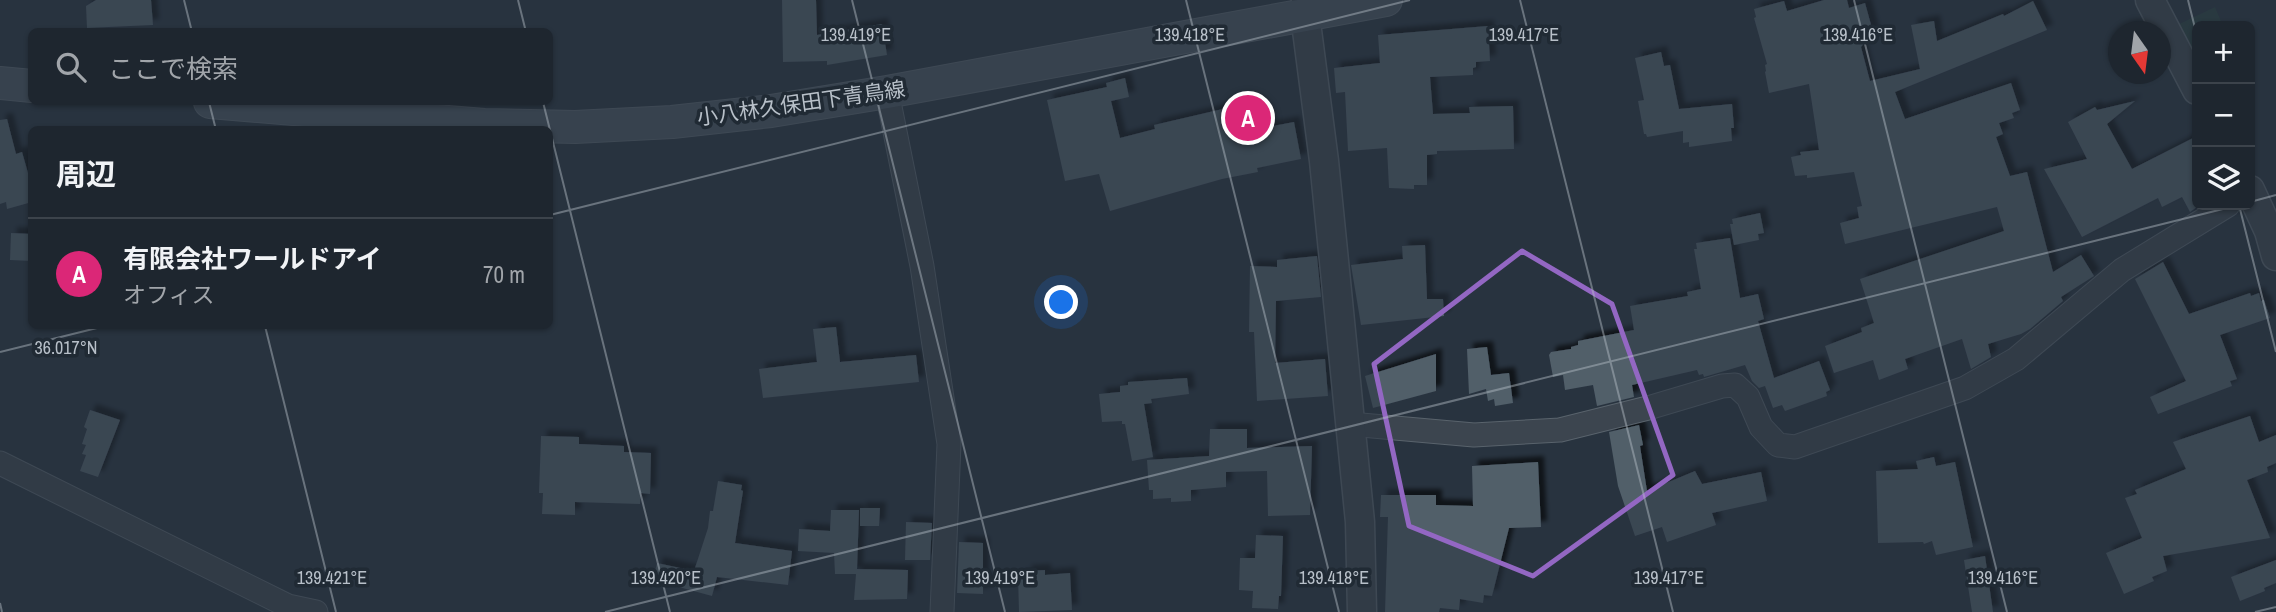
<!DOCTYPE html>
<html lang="ja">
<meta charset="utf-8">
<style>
body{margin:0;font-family:"Archivo Narrow","Noto Sans JP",sans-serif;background:#2b323b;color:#f1f3f6}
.controls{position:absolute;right:21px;top:21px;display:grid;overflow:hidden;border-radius:10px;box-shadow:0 2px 5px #0004}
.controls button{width:63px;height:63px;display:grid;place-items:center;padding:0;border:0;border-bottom:2px solid #3c434b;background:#1e262f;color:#f1f3f6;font:35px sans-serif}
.compass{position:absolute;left:2108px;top:21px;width:63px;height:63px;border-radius:50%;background:#1e262f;box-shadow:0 2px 5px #0004;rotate:166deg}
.you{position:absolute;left:1062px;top:303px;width:24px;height:24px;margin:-18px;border:5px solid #fff;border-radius:50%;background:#1a73e8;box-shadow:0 0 0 10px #1a73e833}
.badge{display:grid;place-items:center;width:46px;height:46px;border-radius:50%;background:#db2777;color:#fff;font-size:23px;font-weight:700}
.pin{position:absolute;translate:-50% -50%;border:4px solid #fff;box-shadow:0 2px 7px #0006}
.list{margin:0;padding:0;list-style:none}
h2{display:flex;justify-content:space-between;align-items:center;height:91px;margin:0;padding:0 28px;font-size:30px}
h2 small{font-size:23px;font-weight:400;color:#a1a5aa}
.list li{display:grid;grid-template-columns:46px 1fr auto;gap:21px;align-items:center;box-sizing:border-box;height:112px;padding:0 28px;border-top:2px solid #3c434b}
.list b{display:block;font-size:26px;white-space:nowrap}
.list p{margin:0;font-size:23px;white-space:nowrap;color:#a1a5aa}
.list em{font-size:23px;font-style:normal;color:#a1a5aa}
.icon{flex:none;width:38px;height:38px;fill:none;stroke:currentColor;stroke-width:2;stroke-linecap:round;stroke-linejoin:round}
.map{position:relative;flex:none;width:2276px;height:612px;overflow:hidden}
.search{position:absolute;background:#1e262f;box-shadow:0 2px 5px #0004;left:28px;top:28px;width:525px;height:77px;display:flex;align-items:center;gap:18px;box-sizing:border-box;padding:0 24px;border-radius:10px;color:#a1a5aa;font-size:26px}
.panel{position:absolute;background:#1e262f;box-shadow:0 2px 5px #0004;left:28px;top:126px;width:525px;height:203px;border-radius:10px}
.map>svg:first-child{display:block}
.green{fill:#2b4141}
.building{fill:#515e69;filter:url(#shadow)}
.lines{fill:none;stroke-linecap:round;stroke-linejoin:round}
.minor-casing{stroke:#59636c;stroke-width:25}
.tertiary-casing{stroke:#59636c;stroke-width:31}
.secondary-casing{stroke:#59636c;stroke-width:34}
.minor{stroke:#3c454f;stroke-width:23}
.tertiary{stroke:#3c454f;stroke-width:28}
.secondary{stroke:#4a5561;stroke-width:32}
.marked{fill:none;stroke:#9367c3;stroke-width:5;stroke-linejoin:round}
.ticks{fill:none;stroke:#b8c0c9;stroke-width:2;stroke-opacity:0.45}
.labels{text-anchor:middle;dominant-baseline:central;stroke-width:7;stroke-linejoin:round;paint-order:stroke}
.street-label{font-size:21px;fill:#b8c0c9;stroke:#202a34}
.ticks-label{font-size:18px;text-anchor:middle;fill:#b8c0c9;stroke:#202a34;stroke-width:7;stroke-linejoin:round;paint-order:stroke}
</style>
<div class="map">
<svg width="2276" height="612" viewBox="0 0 2276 612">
<defs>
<filter id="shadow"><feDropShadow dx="6" dy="-6" stdDeviation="2" flood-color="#0009"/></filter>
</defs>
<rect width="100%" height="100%" fill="#28333f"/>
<!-- green -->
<path class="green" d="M 2215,7 L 2223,26 L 2197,26 L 2197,67 L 2175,26 Z"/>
<!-- building -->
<g class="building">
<path d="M 96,0 L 151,0 L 153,25 L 87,28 L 86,6 Z"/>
<path d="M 782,0 L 816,0 L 817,35 L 882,24 L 887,55 L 827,65 L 827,61 L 783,62 Z"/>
<path d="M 1824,0 L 1847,0 L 1849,8 L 1865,3 L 1873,32 L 1861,47 L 1870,81 L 1920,69 L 1911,25 L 1934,21 L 1937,41 L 2003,14 L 2004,16 L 2033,1 L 2047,30 L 1895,92 L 1905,119 L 2011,83 L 2020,110 L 2012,113 L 2014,118 L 1999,123 L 2003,134 L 1996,137 L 2010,176 L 2027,172 L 2053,272 L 2081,255 L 2094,276 L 2061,297 L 2063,301 L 2030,329 L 2021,334 L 1988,344 L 1991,357 L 1971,369 L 1962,339 L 1905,359 L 1908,369 L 1879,380 L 1873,360 L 1834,373 L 1825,346 L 1862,332 L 1861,328 L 1874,323 L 1860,279 L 2004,231 L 1997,207 L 1845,244 L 1840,223 L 1859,218 L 1857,207 L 1862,206 L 1854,172 L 1807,178 L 1807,175 L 1795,176 L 1791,157 L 1801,155 L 1800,152 L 1819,150 L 1809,84 L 1769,93 L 1765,72 L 1766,71 L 1765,65 L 1767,64 L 1754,18 L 1756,17 L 1754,9 L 1784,1 L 1787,11 Z"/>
<path d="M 1488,26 L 1490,61 L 1476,62 L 1476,67 L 1473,68 L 1473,75 L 1430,77 L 1433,114 L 1470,113 L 1469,107 L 1513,106 L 1514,149 L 1437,151 L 1437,154 L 1427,155 L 1427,185 L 1414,185 L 1414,189 L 1389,188 L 1387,148 L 1348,151 L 1345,92 L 1336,93 L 1334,68 L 1380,63 L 1378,35 Z"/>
<path d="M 1661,52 L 1664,66 L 1670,65 L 1679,109 L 1732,104 L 1734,128 L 1731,128 L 1732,141 L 1689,147 L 1689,142 L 1683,143 L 1683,131 L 1647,137 L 1646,134 L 1644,134 L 1638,101 L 1644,100 L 1635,58 Z"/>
<path d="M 1125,78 L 1129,97 L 1111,101 L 1120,138 L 1155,129 L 1154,125 L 1227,108 L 1229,119 L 1242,116 L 1246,131 L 1294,122 L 1301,159 L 1257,168 L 1258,172 L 1222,179 L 1110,211 L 1099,174 L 1065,181 L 1047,100 L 1107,87 L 1106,83 Z"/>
<path d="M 2135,101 L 2107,124 L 2132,169 L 2197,136 L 2197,207 L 2190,212 L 2182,197 L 2162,207 L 2158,198 L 2082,237 L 2044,169 L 2087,159 L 2068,122 L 2095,107 L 2097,110 Z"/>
<path d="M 7,119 L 16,154 L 22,152 L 32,187 L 32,202 L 7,209 L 6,202 L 0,204 L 0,120 Z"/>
<path d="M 1760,213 L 1764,233 L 1758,234 L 1759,240 L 1734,245 L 1730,224 L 1733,224 L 1732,219 Z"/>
<path d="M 11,233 L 32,234 L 32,261 L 10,260 Z"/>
<path d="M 1730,238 L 1740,298 L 1758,294 L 1764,319 L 1758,321 L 1774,378 L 1819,361 L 1830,390 L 1826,392 L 1827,396 L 1785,411 L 1782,405 L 1773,408 L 1765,386 L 1759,388 L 1752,381 L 1745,365 L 1704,377 L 1703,374 L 1699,375 L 1697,370 L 1632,385 L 1634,397 L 1597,406 L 1593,385 L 1565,390 L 1563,375 L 1553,377 L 1549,355 L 1551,352 L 1571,349 L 1571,347 L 1578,345 L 1578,341 L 1634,330 L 1630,306 L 1688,296 L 1687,292 L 1701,289 L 1694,249 L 1697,249 L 1696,243 Z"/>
<path d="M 1425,245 L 1427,299 L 1443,299 L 1444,316 L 1361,325 L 1351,265 L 1403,259 L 1402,246 Z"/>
<path d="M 1317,256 L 1321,297 L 1276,301 L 1275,363 L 1325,359 L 1328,396 L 1257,401 L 1254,332 L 1249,332 L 1250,266 L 1277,267 L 1277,260 Z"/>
<path d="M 2163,262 L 2189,314 L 2250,293 L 2251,296 L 2259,293 L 2261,301 L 2264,300 L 2270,318 L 2220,335 L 2237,379 L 2230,381 L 2232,386 L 2158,414 L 2150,397 L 2186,381 L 2135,279 Z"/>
<path d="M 836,327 L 840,362 L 916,355 L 919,382 L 763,398 L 759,369 L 817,362 L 813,329 Z"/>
<path d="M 1487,347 L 1491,375 L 1509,373 L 1513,403 L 1495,406 L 1494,399 L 1488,401 L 1486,389 L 1469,394 L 1467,349 Z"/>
<path d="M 1436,354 L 1436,391 L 1373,408 L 1365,376 Z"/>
<path d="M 1187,378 L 1189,394 L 1151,399 L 1152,403 L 1144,404 L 1153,457 L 1132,461 L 1125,424 L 1122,424 L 1122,421 L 1102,422 L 1099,394 L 1120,392 L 1120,386 L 1128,385 L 1128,382 Z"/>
<path d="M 90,410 L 120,420 L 98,477 L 80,471 L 86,455 L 82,454 L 86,445 L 82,444 L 87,429 L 84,427 Z"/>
<path d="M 2250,416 L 2259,442 L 2276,435 L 2276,463 L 2267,467 L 2268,472 L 2247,480 L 2270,538 L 2163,556 L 2167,571 L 2152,577 L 2154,581 L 2124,594 L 2106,553 L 2142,538 L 2125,498 L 2137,494 L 2135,490 L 2186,469 L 2173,442 Z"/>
<path d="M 1639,425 L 1643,445 L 1640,446 L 1647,491 L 1695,471 L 1702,484 L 1761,472 L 1767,501 L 1712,513 L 1716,525 L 1667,542 L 1662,527 L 1635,536 L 1618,486 L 1609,432 Z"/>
<path d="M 1210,429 L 1247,429 L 1247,448 L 1312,446 L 1310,515 L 1268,516 L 1267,471 L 1226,472 L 1226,487 L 1191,490 L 1191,501 L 1171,502 L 1171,498 L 1153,499 L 1153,490 L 1149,490 L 1147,460 L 1209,456 Z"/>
<path d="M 541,436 L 579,437 L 579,444 L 624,446 L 624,452 L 651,453 L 650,494 L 641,493 L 640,504 L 575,502 L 575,515 L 542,514 L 543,493 L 539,493 Z"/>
<path d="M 1934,457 L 1936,466 L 1955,462 L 1973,547 L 1936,555 L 1932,541 L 1924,544 L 1923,542 L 1878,543 L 1876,471 L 1918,469 L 1916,461 Z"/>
<path d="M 1538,462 L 1541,527 L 1509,528 L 1492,596 L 1484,595 L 1483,603 L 1460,599 L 1459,610 L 1440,608 L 1439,612 L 1385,612 L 1388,517 L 1380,517 L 1381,495 L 1436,495 L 1436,505 L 1473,506 L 1472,466 Z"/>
<path d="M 718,481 L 742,485 L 741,490 L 743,491 L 735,543 L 792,551 L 788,585 L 717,577 L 712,596 L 653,580 L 657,563 L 694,571 L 708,528 L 710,511 L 713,511 Z"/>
<path d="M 860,508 L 880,508 L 879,526 L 860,526 Z"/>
<path d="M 831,510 L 859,510 L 857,569 L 908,570 L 907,599 L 854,600 L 856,574 L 835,574 L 834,553 L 798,551 L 799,529 L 830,531 Z"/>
<path d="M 906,522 L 932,523 L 930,560 L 905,560 Z"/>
<path d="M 1256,535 L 1283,536 L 1281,596 L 1279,596 L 1278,609 L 1252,608 L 1253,591 L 1239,590 L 1240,558 L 1255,558 Z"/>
<path d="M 959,542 L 983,543 L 983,594 L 957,593 Z"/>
<path d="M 1985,556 L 1993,612 L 1972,612 L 1964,560 Z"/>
<path d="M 2276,560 L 2276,583 L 2264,588 L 2265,591 L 2240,601 L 2231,577 Z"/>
<path d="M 1045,570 L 1045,575 L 1070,573 L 1072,610 L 1019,612 L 1018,576 L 1026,575 L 1026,571 Z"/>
</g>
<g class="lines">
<defs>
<g id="minor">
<path d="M 887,92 L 922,266 L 949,444 L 942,612"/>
<path d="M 1350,424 L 1474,435 L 1560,430 L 1648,408 L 1722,386 L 1735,385 L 1748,397 L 1761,427 L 1778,445 L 1795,447 L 1965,388 L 2016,359 L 2122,270 L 2228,205"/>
<path d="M 0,463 L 288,606 L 316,612"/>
</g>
<g id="tertiary">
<path d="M 1306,0 L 1305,15 L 1324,161 L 1360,522 L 1362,612"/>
<path d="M 2150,0 L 2197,90"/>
<path d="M 2250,190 L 2269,231 L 2276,256"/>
</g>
<g id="secondary">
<path d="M 0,83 L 32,86"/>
<path d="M 210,102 L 484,125 L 575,127 L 672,122 L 771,111 L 887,92 L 1386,0"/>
</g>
</defs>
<!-- minor casing -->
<use href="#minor" class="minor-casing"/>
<!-- tertiary casing -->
<use href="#tertiary" class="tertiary-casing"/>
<!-- secondary casing -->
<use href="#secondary" class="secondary-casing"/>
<!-- minor -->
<use href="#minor" class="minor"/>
<!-- tertiary -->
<use href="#tertiary" class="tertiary"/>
<!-- secondary -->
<use href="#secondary" class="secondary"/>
</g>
<!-- marked area -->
<path d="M0 0H2276V612H0ZM 1522,251 L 1612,304 L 1673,475 L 1533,576 L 1409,526 L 1374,364 Z" fill="#28333f" fill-opacity=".55" fill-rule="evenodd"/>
<path class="marked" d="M 1522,251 L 1612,304 L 1673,475 L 1533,576 L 1409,526 L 1374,364 Z"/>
<!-- ticks -->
<path class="ticks" d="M 184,0 L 192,32M 518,0 L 526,32M 852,0 L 1005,612M 1186,0 L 1339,612M 1520,0 L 1673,612M 1854,0 L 2007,612M 2188,0 L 2197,36M 209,102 L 216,130M 543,102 L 670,612M 2250,202 L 2276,195M 2239,205 L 2276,352M 550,215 L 1410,0M 265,326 L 336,612M 0,352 L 105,326M 0,603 L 2,612M 605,612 L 2239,205M 2255,612 L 2276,607"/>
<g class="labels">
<!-- street labels -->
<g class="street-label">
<text transform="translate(801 103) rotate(-8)">小八林久保田下青鳥線</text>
</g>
</g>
<g class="ticks-label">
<text x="856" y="41">139.419°E</text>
<text x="1190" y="41">139.418°E</text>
<text x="1524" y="41">139.417°E</text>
<text x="1858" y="41">139.416°E</text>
<text x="66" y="354">36.017°N</text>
<text x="332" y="584">139.421°E</text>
<text x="666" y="584">139.420°E</text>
<text x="1000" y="584">139.419°E</text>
<text x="1334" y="584">139.418°E</text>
<text x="1669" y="584">139.417°E</text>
<text x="2003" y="584">139.416°E</text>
</g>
</svg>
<div class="controls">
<button>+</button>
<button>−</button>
<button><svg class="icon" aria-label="layers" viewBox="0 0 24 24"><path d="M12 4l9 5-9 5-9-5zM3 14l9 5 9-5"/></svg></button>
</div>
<svg class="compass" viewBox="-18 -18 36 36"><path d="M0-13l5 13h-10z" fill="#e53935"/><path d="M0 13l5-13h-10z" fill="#a1a5aa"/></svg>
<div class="you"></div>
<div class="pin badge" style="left:1248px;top:118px">A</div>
<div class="search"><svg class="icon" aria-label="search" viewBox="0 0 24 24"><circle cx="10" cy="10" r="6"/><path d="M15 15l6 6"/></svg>ここで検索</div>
<section class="panel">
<h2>周辺<small></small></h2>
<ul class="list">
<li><span class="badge">A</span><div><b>有限会社ワールドアイ</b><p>オフィス</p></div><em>70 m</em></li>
</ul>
</section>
</div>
